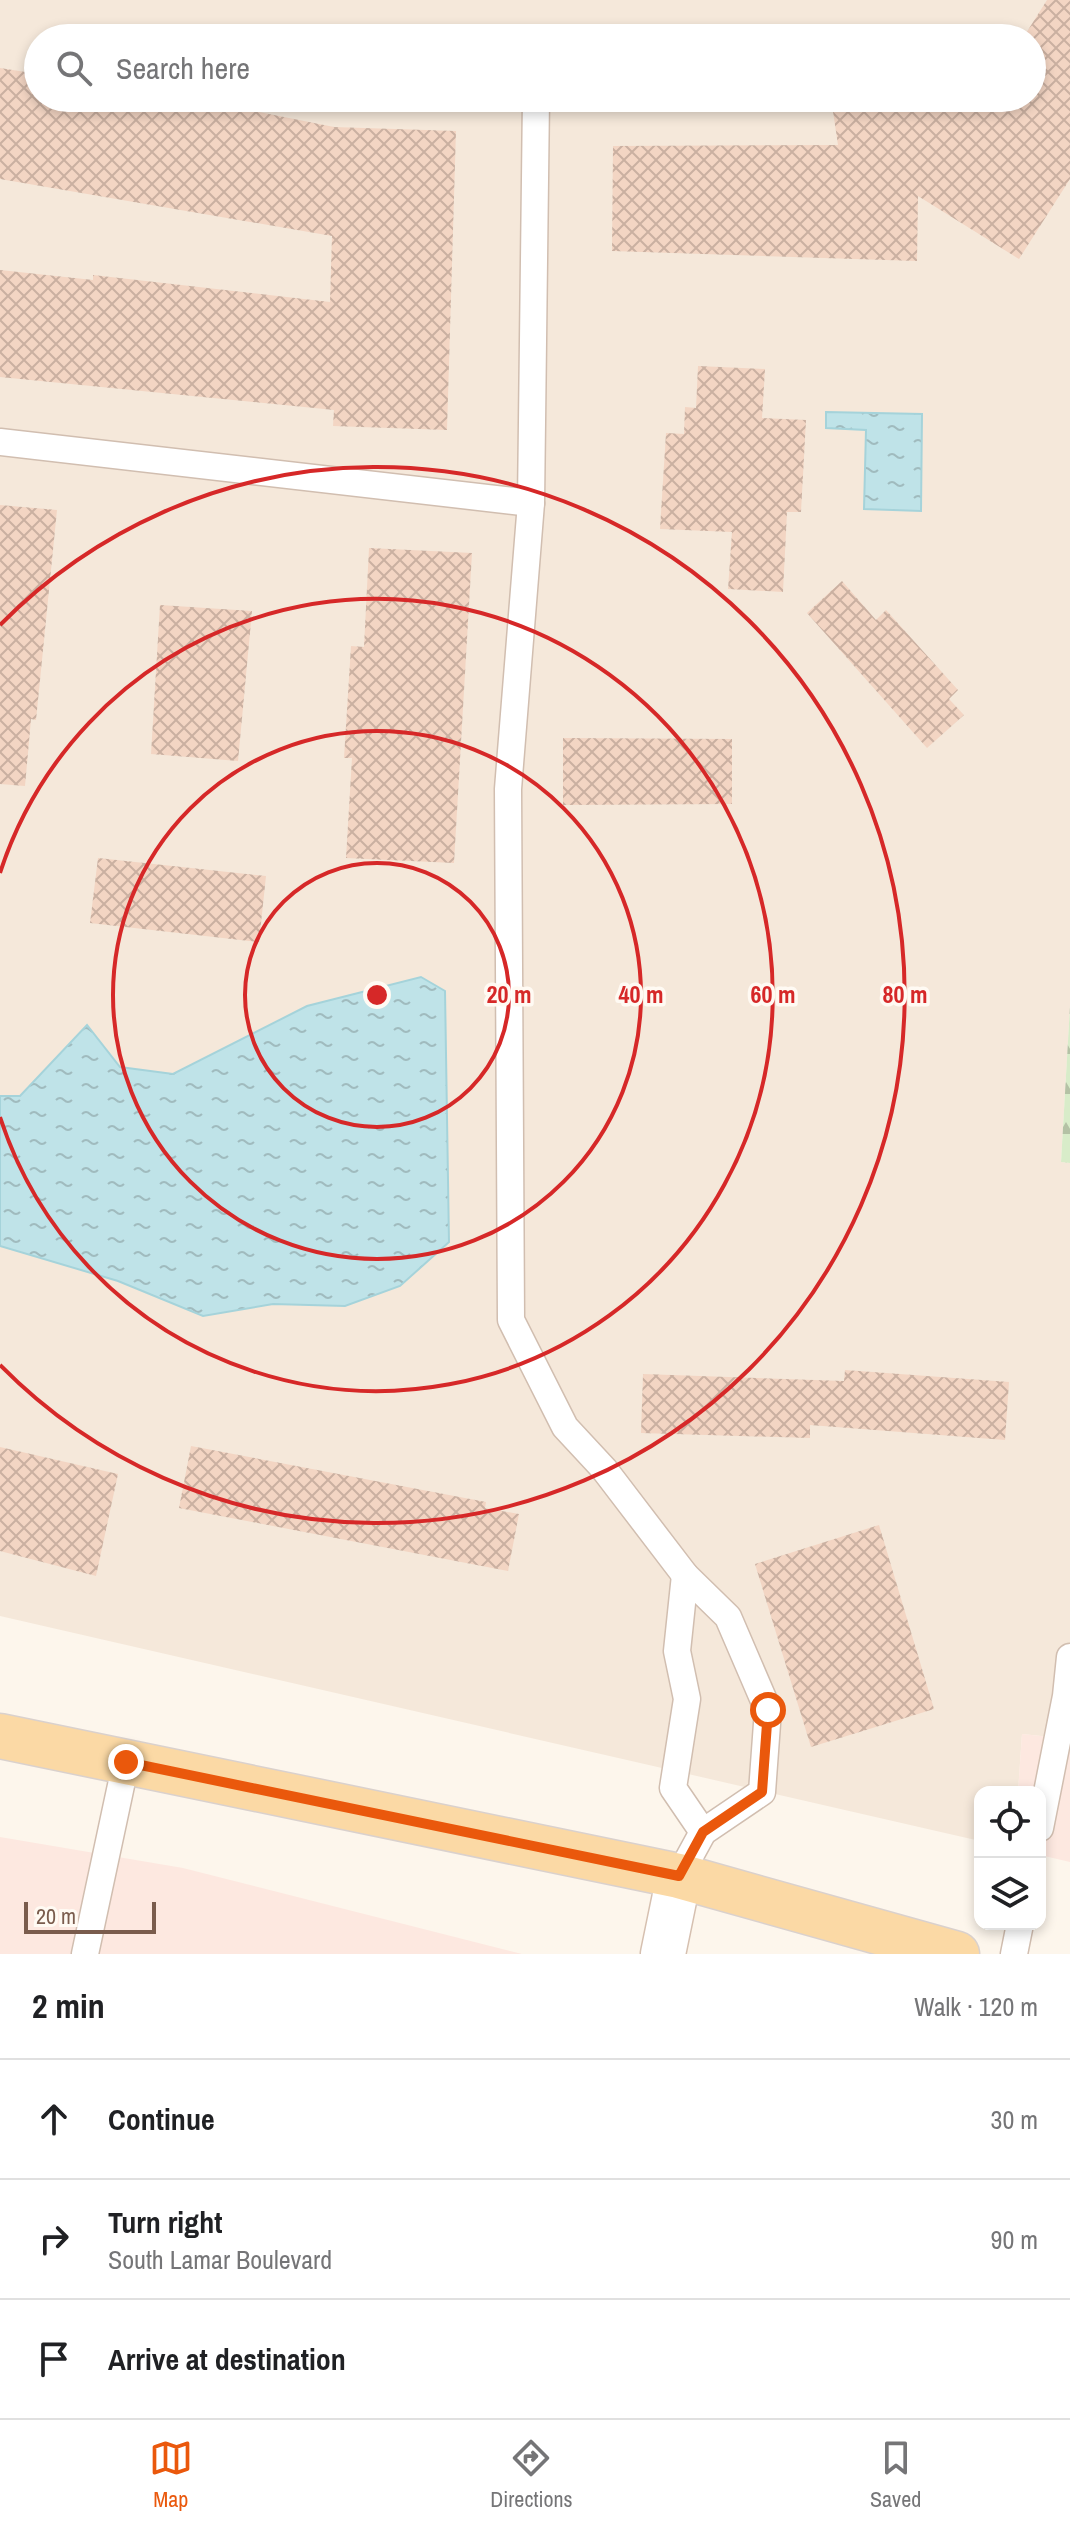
<!DOCTYPE html>
<meta charset="utf-8">
<style>
body{margin:0;font-family:"Archivo Narrow",sans-serif;background:#f2f2f2;color:#202124}
.controls{position:absolute;right:24px;bottom:24px;display:grid;overflow:hidden;border-radius:16px;box-shadow:0 4px 12px #0003}
.controls button{width:72px;height:72px;display:grid;place-items:center;padding:0;border:0;border-bottom:2px solid #e0e0e0;background:#fff;color:#202124;font:40px sans-serif}
.scale{position:absolute;left:24px;bottom:20px;width:132px;box-sizing:border-box;padding-left:8px;border:4px solid #7a5c4d;border-top:0;font-size:22px;line-height:28px;white-space:nowrap;color:#7a5c4d;-webkit-text-stroke:6px #fffaf3;paint-order:stroke}
.stop{position:absolute;width:24px;height:24px;margin:-18px;border:6px solid #ea580c;border-radius:50%;background:#fff}
.stop.end{background:#ea580c;border-color:#fff;box-shadow:0 2px 8px #0008}
.list{margin:0;padding:0;list-style:none}
h2{display:flex;justify-content:space-between;align-items:center;height:104px;margin:0;padding:0 32px;font-size:34px}
h2 small{font-size:26px;font-weight:400;color:#757577}
.list li{display:grid;grid-template-columns:52px 1fr auto;gap:24px;align-items:center;box-sizing:border-box;height:120px;padding:0 32px;border-top:2px solid #e0e0e0}
.list b{display:block;font-size:30px;white-space:nowrap}
.list p{margin:0;font-size:26px;white-space:nowrap;color:#757577}
.list em{font-size:26px;font-style:normal;color:#757577}
.icon{flex:none;width:44px;height:44px;fill:none;stroke:currentColor;stroke-width:2;stroke-linecap:round;stroke-linejoin:round}
.map{position:relative;flex:none;width:1070px;height:1954px;overflow:hidden}
.search{position:absolute;background:#fff;box-shadow:0 4px 12px #0003;left:24px;right:24px;top:24px;height:88px;display:flex;align-items:center;gap:20px;box-sizing:border-box;padding:0 28px;border-radius:44px;color:#757577;font-size:30px}
.sheet{height:464px;background:#fff}
nav{display:flex;justify-content:space-around;align-items:center;box-sizing:border-box;height:112px;border-top:2px solid #e0e0e0;background:#fff;font-size:22px;color:#757577}
nav a{display:grid;justify-items:center;gap:4px}
nav .on{color:#ea580c}
.map>svg:first-child{display:block}
.residential{fill:#f5e8da;fill-rule:evenodd}
.commercial{fill:#fde8e0}
.forest{fill:url(#forest-firs)}
.water{fill:url(#water-ripples);stroke:#a5d3da;stroke-width:2}
.building{fill:url(#building-cross-hatch)}
.lines{fill:none;stroke-linecap:round;stroke-linejoin:round}
.lane-casing{stroke:#d1beb0;stroke-width:29}
.secondary-casing{stroke:#d6c0b0;stroke-width:47}
.primary-casing{stroke:#dad1cd;stroke-width:47}
.lane{stroke:#fff;stroke-width:26}
.secondary{stroke:#fff;stroke-width:44}
.primary{stroke:#fbd9a5;stroke-width:44}
.route{stroke:#ea580c;stroke-width:10}
.ring{fill:none;stroke:#d62828;stroke-width:4}
.centre{fill:#d62828;stroke:#fffaf3;stroke-width:4}
.ring-label{font-size:24px;text-anchor:middle;font-weight:bold;fill:#d62828;stroke:#fffaf3;stroke-width:7;stroke-linejoin:round;paint-order:stroke}
</style>
<div class="map">
<svg width="1070" height="1954" viewBox="0 0 1070 1954">
<defs>
<pattern id="forest-firs" width="22" height="20" patternUnits="userSpaceOnUse" patternTransform="scale(2)"><rect width="22" height="20" fill="#d8ecc9"/><path d="M5 1l3.5 6h-7zM16 11l3.5 6h-7z" fill="#b4c2a5"/></pattern>
<pattern id="water-ripples" width="26" height="14" patternUnits="userSpaceOnUse" patternTransform="scale(2)"><rect width="26" height="14" fill="#bfe3e8"/><path d="M2 4q2-2 4 0t4 0M15 11q2-2 4 0t4 0" fill="none" stroke="#a0bbbe"/></pattern>
<pattern id="building-cross-hatch" width="8" height="8" patternUnits="userSpaceOnUse" patternTransform="scale(2)"><rect width="8" height="8" fill="#f3d5c3"/><path d="M0 0l8 8M0 8l8-8" fill="none" stroke="#cab0a1"/></pattern>
</defs>
<rect width="100%" height="100%" fill="#fdf6ec"/>
<!-- residential -->
<path class="residential" d="M 0,0 L 1070,0 L 1070,1006 L 1061,1162 L 1070,1163 L 1070,1739 L 1022,1734 L 1018,1792 L 980,1792 L 980,1841 L 0,1616 ZM 38,38 L 1032,38 L 1032,98 L 38,98 Z"/>
<!-- commercial -->
<g class="commercial">
<path d="M 1022,1734 L 1070,1739 L 1070,1862 L 1040,1855 L 1040,1792 L 1018,1792 Z"/>
<path d="M 0,1837 L 183,1868 L 522,1954 L 0,1954 Z"/>
</g>
<!-- forest -->
<path class="forest" d="M 1070,1006 L 1070,1163 L 1061,1162 Z"/>
<!-- water -->
<g class="water">
<path d="M 826,412 L 922,414 L 921,511 L 864,509 L 866,430 L 826,428 Z"/>
<path d="M 421,977 L 445,991 L 449,1242 L 400,1286 L 345,1306 L 273,1304 L 203,1316 L 118,1281 L 0,1246 L 0,1096 L 20,1096 L 87,1025 L 120,1067 L 173,1074 L 307,1006 Z"/>
</g>
<!-- building -->
<g class="building">
<path d="M 1047,0 L 1070,0 L 1070,179 L 1019,259 L 918,196 L 917,261 L 612,251 L 613,146 L 838,145 L 831,98 L 1032,98 L 1032,38 L 1023,38 Z"/>
<path d="M 0,68 L 38,74 L 38,98 L 190,98 L 334,127 L 456,131 L 447,430 L 333,426 L 334,410 L 0,377 L 0,270 L 93,280 L 93,275 L 330,302 L 332,236 L 0,179 Z"/>
<path d="M 698,366 L 765,369 L 762,418 L 806,420 L 801,512 L 787,512 L 783,592 L 728,589 L 732,532 L 660,529 L 666,433 L 684,434 L 685,407 L 696,408 Z"/>
<path d="M 0,505 L 57,510 L 36,720 L 31,719 L 25,786 L 0,784 Z"/>
<path d="M 369,548 L 472,553 L 454,863 L 346,858 L 352,758 L 344,758 L 351,646 L 364,647 Z"/>
<path d="M 842,581 L 876,620 L 886,610 L 958,690 L 949,699 L 964,715 L 927,748 L 807,613 Z"/>
<path d="M 160,605 L 252,611 L 238,761 L 151,754 Z"/>
<path d="M 563,738 L 732,739 L 732,804 L 563,805 Z"/>
<path d="M 98,858 L 266,876 L 259,942 L 90,923 Z"/>
<path d="M 845,1370 L 1009,1382 L 1005,1440 L 810,1425 L 810,1438 L 641,1433 L 643,1374 L 844,1381 Z"/>
<path d="M 191,1446 L 486,1502 L 485,1508 L 519,1514 L 508,1571 L 179,1508 Z"/>
<path d="M 0,1447 L 118,1474 L 96,1576 L 0,1551 Z"/>
<path d="M 879,1525 L 934,1709 L 811,1747 L 755,1564 Z"/>
</g>
<g class="lines">
<defs>
<g id="lane">
<path d="M 536,98 L 531,503 L 508,789 L 511,1320 L 565,1427 L 604,1469 L 685,1575 L 728,1617 L 768,1710 L 762,1792 L 703,1832 L 679,1876"/>
<path d="M 0,442 L 531,503"/>
<path d="M 685,1575 L 677,1651 L 687,1699 L 673,1788 L 703,1832"/>
<path d="M 1040,1828 L 1066,1696 L 1070,1657"/>
<path d="M 85,1954 L 126,1762"/>
<path d="M 1014,1954 L 1020,1924"/>
</g>
<path id="secondary" d="M 663,1954 L 679,1876"/>
<path id="primary" d="M 0,1736 L 679,1876 L 957,1954"/>
</defs>
<!-- lane casing -->
<use href="#lane" class="lane-casing"/>
<!-- secondary casing -->
<use href="#secondary" class="secondary-casing"/>
<!-- primary casing -->
<use href="#primary" class="primary-casing"/>
<!-- lane -->
<use href="#lane" class="lane"/>
<!-- secondary -->
<use href="#secondary" class="secondary"/>
<!-- primary -->
<use href="#primary" class="primary"/>
</g>
<g class="lines">
<!-- route -->
<path class="route" d="M 126,1762 L 679,1876 L 703,1832 L 762,1792 L 768,1710"/>
</g>
<!-- distance rings -->
<g class="ring">
<circle cx="377" cy="995" r="132"/>
<circle cx="377" cy="995" r="264"/>
<path d="M0 873A396 396 0 1 1 0 1117"/>
<path d="M0 625A528 528 0 1 1 0 1365"/>
</g>
<circle cx="377" cy="995" r="12" class="centre"/>
<g class="ring-label">
<text x="509" y="1003">20 m</text>
<text x="641" y="1003">40 m</text>
<text x="773" y="1003">60 m</text>
<text x="905" y="1003">80 m</text>
</g>
</svg>
<div class="controls">
<button><svg class="icon" aria-label="locate" viewBox="0 0 24 24"><circle cx="12" cy="12" r="6"/><path d="M12 2v4M12 18v4M2 12h4M18 12h4"/></svg></button>
<button><svg class="icon" aria-label="layers" viewBox="0 0 24 24"><path d="M12 4l9 5-9 5-9-5zM3 14l9 5 9-5"/></svg></button>
</div>
<div class="scale">20 m</div>
<div class="stop" style="left:768px;top:1710px"></div>
<div class="stop end" style="left:126px;top:1762px"></div>
<div class="search"><svg class="icon" aria-label="search" viewBox="0 0 24 24"><circle cx="10" cy="10" r="6"/><path d="M15 15l6 6"/></svg>Search here</div>
</div>
<section class="sheet">
<h2>2 min<small>Walk · 120 m</small></h2>
<ul class="list">
<li><svg class="icon" aria-label="ahead" viewBox="0 0 24 24"><path d="M12 20V5M6 11l6-6 6 6"/></svg><div><b>Continue</b></div><em>30 m</em></li>
<li><svg class="icon" aria-label="right" viewBox="0 0 24 24"><path d="M7 20v-9h11M14 6l5 5-5 5"/></svg><div><b>Turn right</b><p>South Lamar Boulevard</p></div><em>90 m</em></li>
<li><svg class="icon" aria-label="arrive" viewBox="0 0 24 24"><path d="M6 21V4h12l-3 4 3 4H6"/></svg><div><b>Arrive at destination</b></div></li>
</ul>
</section>
<nav>
<a class="on"><svg class="icon" aria-label="map" viewBox="0 0 24 24"><path d="M3 6l6-2 6 2 6-2v14l-6 2-6-2-6 2zM9 4v14M15 6v14"/></svg>Map</a>
<a><svg class="icon" aria-label="directions" viewBox="0 0 24 24"><path d="M12 3l9 9-9 9-9-9zM9 14v-3h6M13 9l2 2-2 2"/></svg>Directions</a>
<a><svg class="icon" aria-label="saved" viewBox="0 0 24 24"><path d="M7 4h10v16l-5-4-5 4z"/></svg>Saved</a>
</nav>
